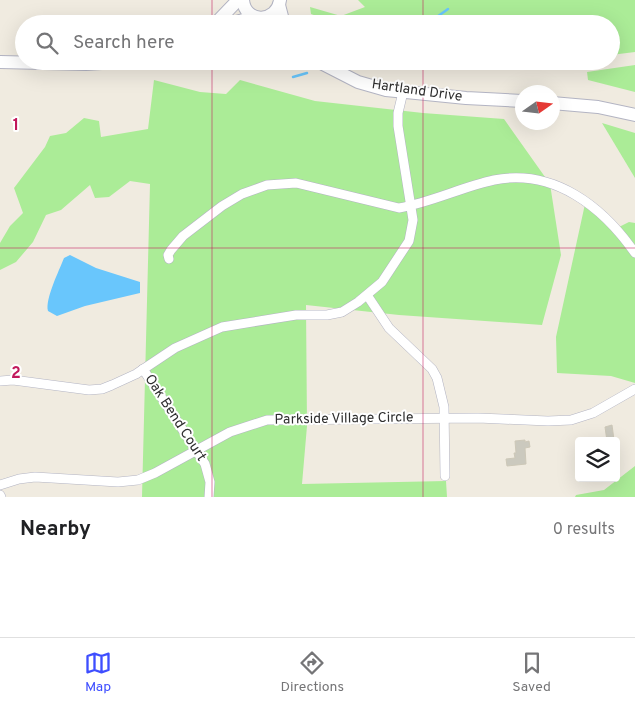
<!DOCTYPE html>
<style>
body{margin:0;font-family:Overpass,sans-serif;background:#f2f2f2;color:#202124}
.controls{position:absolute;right:15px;bottom:15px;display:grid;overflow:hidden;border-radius:5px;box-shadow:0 5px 20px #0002}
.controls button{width:45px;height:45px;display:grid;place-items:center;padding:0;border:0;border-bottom:1px solid #e0e0e0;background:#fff;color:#202124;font:25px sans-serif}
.compass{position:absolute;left:515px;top:85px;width:45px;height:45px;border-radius:50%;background:#fff;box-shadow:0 5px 20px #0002;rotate:76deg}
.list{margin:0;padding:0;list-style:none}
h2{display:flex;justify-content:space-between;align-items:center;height:65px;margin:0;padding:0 20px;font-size:21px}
h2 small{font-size:16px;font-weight:400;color:#757577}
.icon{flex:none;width:28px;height:28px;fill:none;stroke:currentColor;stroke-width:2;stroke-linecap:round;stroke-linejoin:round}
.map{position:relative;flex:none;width:635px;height:497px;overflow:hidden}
.search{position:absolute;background:#fff;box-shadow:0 5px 20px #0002;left:15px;right:15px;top:15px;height:55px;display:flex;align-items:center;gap:12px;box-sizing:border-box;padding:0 18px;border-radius:28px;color:#757577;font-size:19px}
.sheet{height:140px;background:#fff}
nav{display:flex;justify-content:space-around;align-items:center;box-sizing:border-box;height:70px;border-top:1px solid #e0e0e0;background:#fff;font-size:14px;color:#757577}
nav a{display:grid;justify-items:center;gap:2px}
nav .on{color:#3e4eff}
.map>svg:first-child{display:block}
.green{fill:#abec97}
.water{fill:#69c6fc}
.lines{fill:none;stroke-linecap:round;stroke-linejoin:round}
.stream{stroke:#69c6fc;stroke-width:2.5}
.building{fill:#cbc9be;stroke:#cdc8b8}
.street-casing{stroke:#b3b4c3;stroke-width:10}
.secondary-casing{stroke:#b3b4c3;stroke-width:14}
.street{stroke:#fff;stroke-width:9}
.secondary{stroke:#fff;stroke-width:12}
.grid{fill:none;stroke:#c2185b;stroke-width:1;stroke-opacity:0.55}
.labels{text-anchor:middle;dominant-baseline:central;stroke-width:4;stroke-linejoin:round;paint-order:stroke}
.street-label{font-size:14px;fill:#2e2e2e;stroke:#fff}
.grid-label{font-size:16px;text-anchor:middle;font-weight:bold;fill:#c2185b;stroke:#fff;stroke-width:4;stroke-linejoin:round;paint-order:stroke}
</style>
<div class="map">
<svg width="635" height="497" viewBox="0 0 635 497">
<rect width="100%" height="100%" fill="#f0ebe0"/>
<!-- green -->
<g class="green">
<path d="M 358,0 L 635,0 L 635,52 L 611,55 L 611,24 L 338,24 L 311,14 L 310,7 L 341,16 L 365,7 Z"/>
<path d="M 476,61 L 533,61 L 481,66 Z"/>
<path d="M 635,65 L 635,92 L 588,80 L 587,72 Z"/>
<path d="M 154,80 L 200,92 L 226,94 L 240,80 L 315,101 L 423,113 L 504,119 L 550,184 L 561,255 L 542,325 L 399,315 L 306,305 L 307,426 L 302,484 L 446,481 L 447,497 L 142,497 L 150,184 L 130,181 L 109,197 L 95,198 L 90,185 L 61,210 L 46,215 L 33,242 L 16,262 L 0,270 L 0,243 L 10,226 L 23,213 L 14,188 L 45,147 L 50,136 L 66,133 L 84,118 L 99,121 L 101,137 L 148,129 Z"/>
<path d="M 602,123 L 635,133 L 635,178 Z"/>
<path d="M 585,204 L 613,230 L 629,222 L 635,223 L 635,383 L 611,376 L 557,373 L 556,337 Z"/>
<path d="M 635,466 L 635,497 L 575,497 L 576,495 L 604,490 Z"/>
</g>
<!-- water -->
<path class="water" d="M 70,255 L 96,268 L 140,282 L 140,293 L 85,306 L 57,316 L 48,311 C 45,299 59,271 64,258 Z"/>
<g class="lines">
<!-- stream -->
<g class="stream">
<path d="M 427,24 L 448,9"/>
<path d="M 293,77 L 307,73"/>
</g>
</g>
<!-- building -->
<g class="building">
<path d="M 612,425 L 614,440 L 607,441 L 605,427 Z"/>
<path d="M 525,440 L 525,442 L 529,441 L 530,447 L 525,448 L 526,464 L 507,466 L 506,459 L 515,458 L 514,453 L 516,453 L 515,441 Z"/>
</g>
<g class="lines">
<defs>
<g id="street">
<path d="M 169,259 L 168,255 L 171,250 L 183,236 L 222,206 L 242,194 L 267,185 L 296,183 L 399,208 C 432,202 462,187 494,180 C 554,168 603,207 635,253"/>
<path d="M 367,295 L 389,328 L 432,369 L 437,378 L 444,407 L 445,476"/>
<path d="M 143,369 L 205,464 L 210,482 L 209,497"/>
<path d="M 0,381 L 13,380 L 89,390 L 102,389 L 112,385 L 136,374 L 175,348 L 222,327 L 296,315 L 327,315 L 342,312 L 358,302 L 382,282 L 409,241 L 413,220 L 398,126 L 398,113 L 403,92"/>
<path d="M 0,485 L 19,479 L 35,477 L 118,482 L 138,480 L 155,473 L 230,432 L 267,420 L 478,418 L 548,421 L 571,420 L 593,413 L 635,389"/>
<path d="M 0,495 L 1,497"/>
</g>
<g id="secondary">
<path d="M 243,0 C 245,24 277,23 280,0"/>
<path d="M 279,5 L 284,24"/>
<path d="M 215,24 L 238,0"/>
<path d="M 229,24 L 254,17"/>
<path d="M 317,61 L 358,82 L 386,90 L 466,98 L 522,101"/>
<path d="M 0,62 L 86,64 L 133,61"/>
<path d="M 552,103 L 598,107 L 635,115"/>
</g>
</defs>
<!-- street casing -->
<use href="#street" class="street-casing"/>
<!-- secondary casing -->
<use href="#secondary" class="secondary-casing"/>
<!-- street -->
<use href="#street" class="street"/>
<!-- secondary -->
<use href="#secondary" class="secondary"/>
</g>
<!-- grid -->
<path class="grid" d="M 212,0 L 212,24M 423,0 L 423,24M 212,61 L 212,497M 423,61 L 423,497M 0,248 L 635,248"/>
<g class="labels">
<!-- street labels -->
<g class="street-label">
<text transform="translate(417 91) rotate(8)">Hartland Drive</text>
<text transform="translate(175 418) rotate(57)">Oak Bend Court</text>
<text transform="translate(344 419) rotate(-1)">Parkside Village Circle</text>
</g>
</g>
<g class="grid-label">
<text x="16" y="130">1</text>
<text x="16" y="378">2</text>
</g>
</svg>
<div class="controls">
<button><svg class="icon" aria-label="layers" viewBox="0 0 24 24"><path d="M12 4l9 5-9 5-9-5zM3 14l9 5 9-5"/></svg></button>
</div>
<svg class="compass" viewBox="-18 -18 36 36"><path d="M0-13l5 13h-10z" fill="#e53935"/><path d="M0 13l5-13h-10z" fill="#757577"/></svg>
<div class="search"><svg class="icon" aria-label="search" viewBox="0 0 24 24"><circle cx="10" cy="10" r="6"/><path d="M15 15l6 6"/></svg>Search here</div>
</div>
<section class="sheet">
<h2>Nearby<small>0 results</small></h2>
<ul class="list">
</ul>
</section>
<nav>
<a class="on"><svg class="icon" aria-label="map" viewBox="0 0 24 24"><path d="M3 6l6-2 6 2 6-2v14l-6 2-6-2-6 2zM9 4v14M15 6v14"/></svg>Map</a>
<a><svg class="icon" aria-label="directions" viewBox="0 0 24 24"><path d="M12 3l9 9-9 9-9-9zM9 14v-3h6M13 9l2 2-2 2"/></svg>Directions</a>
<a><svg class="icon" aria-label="saved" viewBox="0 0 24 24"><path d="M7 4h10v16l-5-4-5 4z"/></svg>Saved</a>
</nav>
